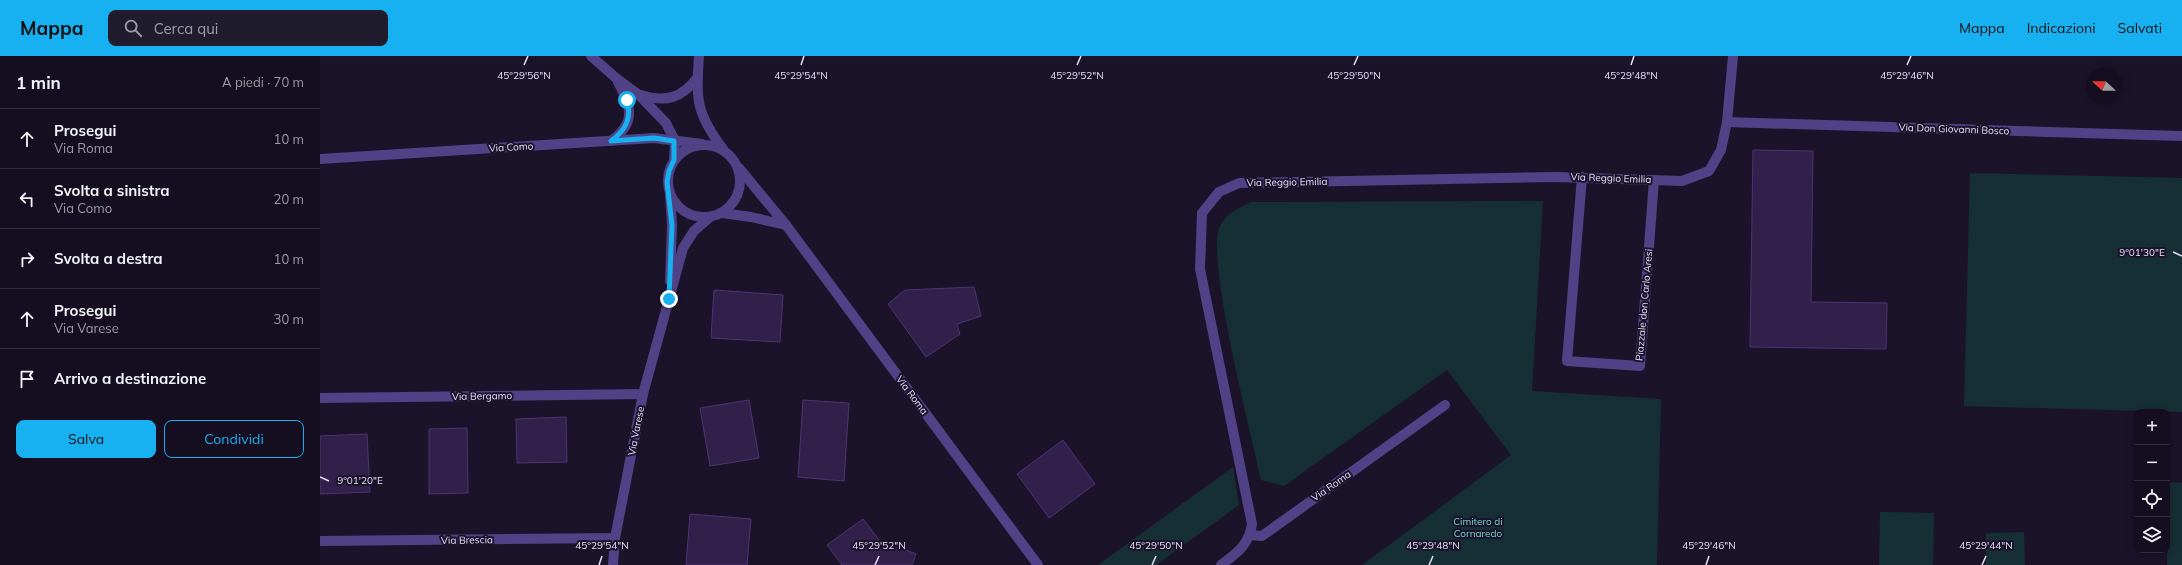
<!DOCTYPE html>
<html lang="it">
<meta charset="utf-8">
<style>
body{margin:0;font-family:Mulish,sans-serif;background:#211c2d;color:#f1f3f6}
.controls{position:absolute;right:12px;bottom:12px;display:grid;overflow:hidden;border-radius:8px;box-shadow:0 2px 10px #0003}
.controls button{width:36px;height:36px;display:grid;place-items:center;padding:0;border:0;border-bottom:1px solid #332e3e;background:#140e20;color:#f1f3f6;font:20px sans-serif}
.compass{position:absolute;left:1766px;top:12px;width:36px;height:36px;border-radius:50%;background:#140e20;box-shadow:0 2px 10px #0003;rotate:292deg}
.stop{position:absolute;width:12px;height:12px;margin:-9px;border:3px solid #17b0f0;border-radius:50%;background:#fff}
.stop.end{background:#17b0f0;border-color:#fff;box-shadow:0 1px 4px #0008}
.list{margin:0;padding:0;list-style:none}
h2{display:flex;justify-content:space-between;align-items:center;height:52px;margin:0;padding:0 16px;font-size:17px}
h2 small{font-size:13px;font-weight:400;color:#9d9ca5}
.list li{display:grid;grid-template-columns:26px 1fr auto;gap:12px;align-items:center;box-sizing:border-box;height:60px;padding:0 16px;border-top:1px solid #332e3e}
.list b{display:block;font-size:15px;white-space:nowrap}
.list p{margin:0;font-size:13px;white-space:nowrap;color:#9d9ca5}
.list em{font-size:13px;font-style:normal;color:#9d9ca5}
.actions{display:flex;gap:8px;padding:12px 16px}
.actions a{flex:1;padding:9px 0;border:1px solid #17b0f0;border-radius:8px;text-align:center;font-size:14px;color:#17b0f0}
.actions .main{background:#17b0f0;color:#111}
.icon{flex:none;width:22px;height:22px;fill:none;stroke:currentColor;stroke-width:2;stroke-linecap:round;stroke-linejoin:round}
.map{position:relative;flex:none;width:1862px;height:509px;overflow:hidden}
header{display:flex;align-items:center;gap:24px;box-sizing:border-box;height:56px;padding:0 20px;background:#17b0f0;color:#111}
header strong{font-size:19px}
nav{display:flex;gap:22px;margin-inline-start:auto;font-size:14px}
.search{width:280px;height:36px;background:#211c2d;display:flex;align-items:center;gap:10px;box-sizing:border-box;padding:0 14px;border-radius:8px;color:#9d9ca5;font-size:15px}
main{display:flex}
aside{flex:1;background:#140e20}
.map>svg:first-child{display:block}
.green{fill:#162f34}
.building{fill:#31204a;stroke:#4d3474}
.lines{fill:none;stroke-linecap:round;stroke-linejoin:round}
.lane{stroke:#514186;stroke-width:10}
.street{stroke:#514186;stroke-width:10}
.route{stroke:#17b0f0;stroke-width:5}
.ticks{fill:none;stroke:#e7defd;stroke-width:1.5}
.labels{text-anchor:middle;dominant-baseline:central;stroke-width:4;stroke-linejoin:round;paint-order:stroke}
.street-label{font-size:10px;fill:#e7defd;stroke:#1b132a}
.park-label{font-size:10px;fill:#6ddad4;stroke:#1b132a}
.ticks-label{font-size:10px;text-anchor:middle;fill:#e7defd;stroke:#1b132a;stroke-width:4;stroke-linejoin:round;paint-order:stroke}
</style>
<header>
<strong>Mappa</strong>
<div class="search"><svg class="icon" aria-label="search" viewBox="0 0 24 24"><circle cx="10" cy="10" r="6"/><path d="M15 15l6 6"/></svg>Cerca qui</div>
<nav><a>Mappa</a><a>Indicazioni</a><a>Salvati</a></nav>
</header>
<main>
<aside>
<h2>1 min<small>A piedi · 70 m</small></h2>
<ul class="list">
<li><svg class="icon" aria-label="ahead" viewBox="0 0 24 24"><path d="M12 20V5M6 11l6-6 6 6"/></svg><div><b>Prosegui</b><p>Via Roma</p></div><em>10 m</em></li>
<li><svg class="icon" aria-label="left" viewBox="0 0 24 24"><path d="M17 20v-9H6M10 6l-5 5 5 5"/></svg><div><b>Svolta a sinistra</b><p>Via Como</p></div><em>20 m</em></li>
<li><svg class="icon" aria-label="right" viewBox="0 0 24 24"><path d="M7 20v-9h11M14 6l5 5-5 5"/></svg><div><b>Svolta a destra</b></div><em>10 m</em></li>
<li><svg class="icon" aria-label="ahead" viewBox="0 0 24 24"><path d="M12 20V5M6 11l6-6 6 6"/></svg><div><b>Prosegui</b><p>Via Varese</p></div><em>30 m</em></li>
<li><svg class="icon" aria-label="arrive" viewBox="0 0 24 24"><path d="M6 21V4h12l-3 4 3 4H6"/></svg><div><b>Arrivo a destinazione</b></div></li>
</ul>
<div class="actions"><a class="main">Salva</a><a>Condividi</a></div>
</aside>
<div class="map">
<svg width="1862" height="509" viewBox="0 0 1862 509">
<rect width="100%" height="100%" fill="#1b132a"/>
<!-- green -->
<g class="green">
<path d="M 1650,117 L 1862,122 L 1862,356 L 1644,350 Z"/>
<path d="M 1223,145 L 1212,335 L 1341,343 L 1337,509 L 1042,509 L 1191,399 L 1127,314 L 964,430 L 941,424 C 932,381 885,201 900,170 C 906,157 919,152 931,146 Z"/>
<path d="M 913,411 L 919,449 L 836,509 L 778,509 Z"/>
<path d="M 1849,426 L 1862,427 L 1862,509 L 1847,509 Z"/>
<path d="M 1560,456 L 1614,457 L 1613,509 L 1559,509 Z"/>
<path d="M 1704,476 L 1705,509 L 1666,509 L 1666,477 Z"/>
</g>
<!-- building -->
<g class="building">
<path d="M 1433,94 L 1493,95 L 1491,246 L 1567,247 L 1566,293 L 1430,291 Z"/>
<path d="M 654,231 L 661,260 L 637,268 L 640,278 L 606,301 L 568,248 L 585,234 Z"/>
<path d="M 394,234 L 463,239 L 460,286 L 391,282 Z"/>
<path d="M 429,344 L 439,402 L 390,410 L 380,352 Z"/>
<path d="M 483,344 L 529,347 L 524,425 L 478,421 Z"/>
<path d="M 246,361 L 247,406 L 197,407 L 196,363 Z"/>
<path d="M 147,372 L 148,437 L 109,438 L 109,373 Z"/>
<path d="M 47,378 L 50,436 L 0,438 L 0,380 Z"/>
<path d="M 743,384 L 775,428 L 729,462 L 697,418 Z"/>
<path d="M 370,458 L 431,463 L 427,509 L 366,509 Z"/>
<path d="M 543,463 L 566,493 L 572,488 L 596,498 L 592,509 L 522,509 L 507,489 Z"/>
</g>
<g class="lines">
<!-- lane -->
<g class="lane">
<path d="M 1262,121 L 1247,305 L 1320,310 L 1334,124"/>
<path d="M 930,479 L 942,480 L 1125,349"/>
</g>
<!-- street -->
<g class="street">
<path d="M 271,0 L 296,22 L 319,39 L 346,67 L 355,85 L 354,104"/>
<path d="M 379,0 C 376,44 376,57 403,93"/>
<path d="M 321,39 C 346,47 362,42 378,21"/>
<path d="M 1407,66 L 1862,80"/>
<path d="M 291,85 C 317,66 311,51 298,26"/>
<circle cx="384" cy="125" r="36"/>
<path d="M 0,103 L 334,82 L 382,88"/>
<path d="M 419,112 L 466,169 L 718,509"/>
<path d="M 350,139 L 352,169 L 350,225"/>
<path d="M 402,157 L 431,161 L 466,169"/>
<path d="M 0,342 L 323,338"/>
<path d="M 0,485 L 295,482"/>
<path d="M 293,509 L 295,482 L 323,338 L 363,192 L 374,175 L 390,161"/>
<path d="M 901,509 C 917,497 929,489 932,468 L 880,213 L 882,157 L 899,136 L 919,127 L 1236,121 L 1362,125 L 1389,115 L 1401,94 L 1407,66 L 1413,0"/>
</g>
</g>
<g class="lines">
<!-- route -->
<path class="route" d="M 307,44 C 312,62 306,74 291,85 L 334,82 L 354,85 L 354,104 L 349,115 L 347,126 L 352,169 L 349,243"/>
</g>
<!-- ticks -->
<path class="ticks" d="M 204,9 L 208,0M 481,9 L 484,0M 757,9 L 761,0M 1034,9 L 1038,0M 1311,9 L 1314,0M 1587,9 L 1591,0M 1853,196 L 1862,200M 0,421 L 9,425M 279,509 L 282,500M 555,509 L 559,500M 832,509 L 836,500M 1109,509 L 1113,500M 1386,509 L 1389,500M 1662,509 L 1666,500"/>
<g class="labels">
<!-- street labels -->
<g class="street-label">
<text transform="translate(1634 73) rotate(2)">Via Don Giovanni Bosco</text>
<text transform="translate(191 91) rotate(-3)">Via Como</text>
<text transform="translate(1291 122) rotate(2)">Via Reggio Emilia</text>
<text transform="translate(967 126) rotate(-1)">Via Reggio Emilia</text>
<text transform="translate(1324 249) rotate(-85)">Piazzale don Carlo Aresi</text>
<text transform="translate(592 339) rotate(53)">Via Roma</text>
<text transform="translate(162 340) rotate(-1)">Via Bergamo</text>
<text transform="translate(316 375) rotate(-79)">Via Varese</text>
<text transform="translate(1011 430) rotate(-35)">Via Roma</text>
<text transform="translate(147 484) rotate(-1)">Via Brescia</text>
</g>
<!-- park labels -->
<g class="park-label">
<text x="1158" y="465">Cimitero di<tspan x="1158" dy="12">Cornaredo</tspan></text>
</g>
</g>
<g class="ticks-label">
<text x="204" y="23">45°29'56"N</text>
<text x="481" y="23">45°29'54"N</text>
<text x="757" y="23">45°29'52"N</text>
<text x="1034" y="23">45°29'50"N</text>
<text x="1311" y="23">45°29'48"N</text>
<text x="1587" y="23">45°29'46"N</text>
<text x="1822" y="200">9°01'30"E</text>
<text x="40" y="428">9°01'20"E</text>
<text x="282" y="493">45°29'54"N</text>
<text x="559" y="493">45°29'52"N</text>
<text x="836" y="493">45°29'50"N</text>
<text x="1113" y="493">45°29'48"N</text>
<text x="1389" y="493">45°29'46"N</text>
<text x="1666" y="493">45°29'44"N</text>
</g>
</svg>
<div class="controls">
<button>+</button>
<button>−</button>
<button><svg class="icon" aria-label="locate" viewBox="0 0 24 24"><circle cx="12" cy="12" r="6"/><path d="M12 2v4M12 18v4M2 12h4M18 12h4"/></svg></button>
<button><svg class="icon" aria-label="layers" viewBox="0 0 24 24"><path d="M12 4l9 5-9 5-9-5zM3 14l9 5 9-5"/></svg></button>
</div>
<svg class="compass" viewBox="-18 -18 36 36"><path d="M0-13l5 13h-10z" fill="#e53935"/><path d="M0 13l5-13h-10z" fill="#9d9ca5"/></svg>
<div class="stop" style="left:307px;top:44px"></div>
<div class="stop end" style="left:349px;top:243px"></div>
</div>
</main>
